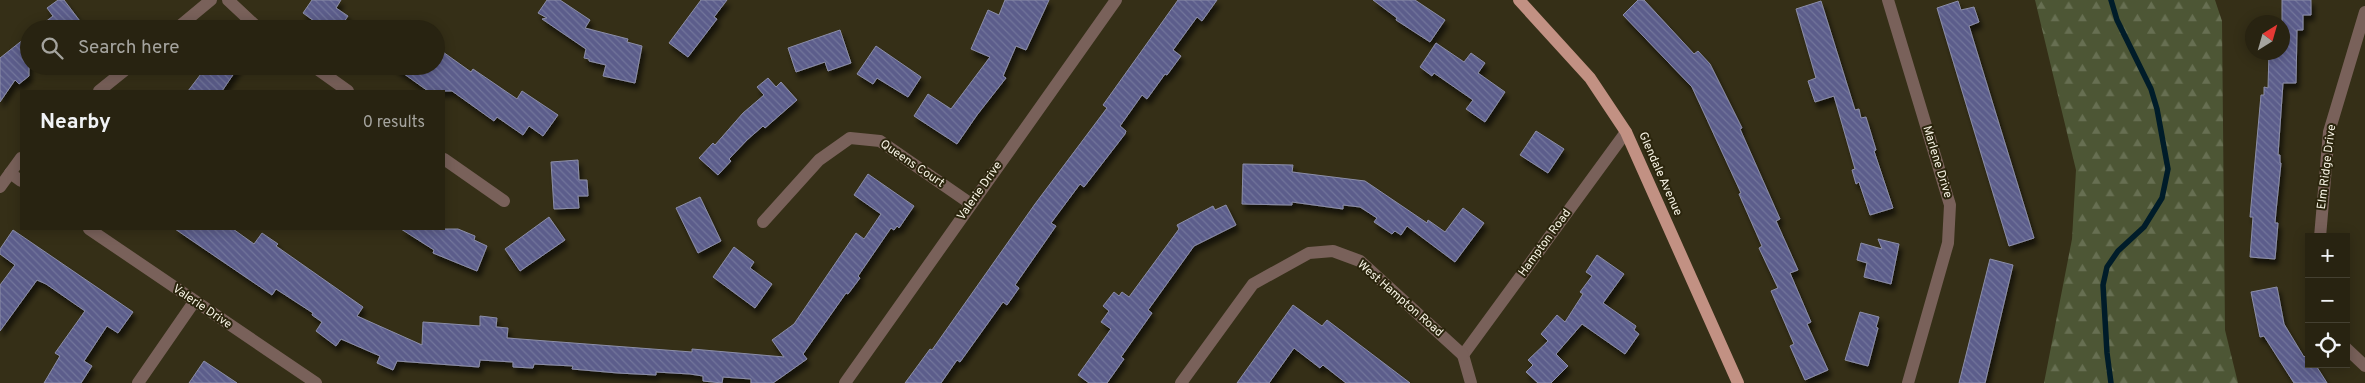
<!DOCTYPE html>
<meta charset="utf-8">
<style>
body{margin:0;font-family:Overpass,sans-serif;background:#342f1f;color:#f1f3f6}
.controls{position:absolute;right:15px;bottom:15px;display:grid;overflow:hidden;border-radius:0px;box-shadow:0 2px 12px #0003}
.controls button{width:45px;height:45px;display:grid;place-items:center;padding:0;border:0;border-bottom:1px solid #444031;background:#282311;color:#f1f3f6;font:25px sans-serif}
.compass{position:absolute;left:2245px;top:15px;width:45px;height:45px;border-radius:50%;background:#282311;box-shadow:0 2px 12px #0003;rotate:37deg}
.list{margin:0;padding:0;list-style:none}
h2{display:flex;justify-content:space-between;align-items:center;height:65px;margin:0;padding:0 20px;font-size:21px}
h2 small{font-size:16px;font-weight:400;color:#a5a49f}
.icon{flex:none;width:28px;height:28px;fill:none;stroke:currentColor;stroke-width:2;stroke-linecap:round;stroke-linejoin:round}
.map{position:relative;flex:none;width:2365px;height:383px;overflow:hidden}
.search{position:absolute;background:#282311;box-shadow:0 2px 12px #0003;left:20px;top:20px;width:425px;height:55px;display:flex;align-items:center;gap:12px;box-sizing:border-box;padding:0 18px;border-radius:28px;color:#a5a49f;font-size:19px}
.panel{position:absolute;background:#282311;box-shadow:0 2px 12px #0003;left:20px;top:90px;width:425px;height:140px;border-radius:0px}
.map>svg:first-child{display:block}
.forest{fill:url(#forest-firs)}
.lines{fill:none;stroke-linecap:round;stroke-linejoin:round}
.stream{stroke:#001c29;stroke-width:5.5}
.building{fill:url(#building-back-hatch);stroke:#8c8ea8;filter:url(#shadow)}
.minor{stroke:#79615a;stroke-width:12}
.major{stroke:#c29183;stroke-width:12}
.labels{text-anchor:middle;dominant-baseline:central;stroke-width:4;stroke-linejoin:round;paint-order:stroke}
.street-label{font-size:12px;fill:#f8f4e5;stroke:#2b250d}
</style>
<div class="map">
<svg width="2365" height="383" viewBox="0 0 2365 383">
<defs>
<pattern id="forest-firs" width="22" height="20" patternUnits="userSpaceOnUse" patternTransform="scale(1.25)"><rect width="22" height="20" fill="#4d5635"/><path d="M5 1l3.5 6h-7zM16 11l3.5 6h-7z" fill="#676f52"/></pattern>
<pattern id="building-back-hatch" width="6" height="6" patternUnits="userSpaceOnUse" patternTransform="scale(1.25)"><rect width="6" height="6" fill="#5b5d8b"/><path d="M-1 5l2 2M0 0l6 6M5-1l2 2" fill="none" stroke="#73759b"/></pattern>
<filter id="shadow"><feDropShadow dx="3" dy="5.5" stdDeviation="2.5" flood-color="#0009"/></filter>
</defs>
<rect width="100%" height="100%" fill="#352f17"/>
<!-- forest -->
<path class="forest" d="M 2035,0 L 2215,0 L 2222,21 L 2225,330 L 2238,383 L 2044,383 L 2072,239 L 2076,170 Z"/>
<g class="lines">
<!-- stream -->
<path class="stream" d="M 2111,0 L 2117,20 L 2151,89 L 2157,109 L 2168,169 L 2162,198 L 2144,227 L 2118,251 L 2107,267 L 2103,285 L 2107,353 L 2111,383"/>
</g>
<!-- building -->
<g class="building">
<path d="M 58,0 L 64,0 L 86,29 L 36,29 L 53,16 L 47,8 Z"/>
<path d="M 312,0 L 341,0 L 336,8 L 348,16 L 339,29 L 325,29 L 303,13 Z"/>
<path d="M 547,0 L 560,0 L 590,20 L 585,28 L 628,39 L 627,42 L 642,46 L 635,83 L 603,76 L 606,65 L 589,61 L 589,59 L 584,58 L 586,49 L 542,19 L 547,18 L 538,13 Z"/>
<path d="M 701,0 L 727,0 L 714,17 L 717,19 L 688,57 L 669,43 Z"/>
<path d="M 1005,0 L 1049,0 L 1026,50 L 1016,46 L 1003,76 L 1006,78 L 977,115 L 957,144 L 914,116 L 928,94 L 951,109 L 990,57 L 971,49 L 988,10 L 999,15 Z"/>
<path d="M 1178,0 L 1217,0 L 1202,21 L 1197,17 L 1173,50 L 1181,56 L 1167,75 L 1165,74 L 1147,99 L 1142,95 L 1120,126 L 1126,131 L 1125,134 L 1084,187 L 1080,184 L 1051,223 L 1056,226 L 1015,285 L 1019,288 L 1007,305 L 1003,302 L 960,362 L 957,360 L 941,383 L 905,383 L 930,349 L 932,350 L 1035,204 L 1107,108 L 1103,105 Z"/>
<path d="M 1373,0 L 1415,0 L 1445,20 L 1430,42 L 1396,20 L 1397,18 Z"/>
<path d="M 1638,0 L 1644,0 L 1694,54 L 1698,51 L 1710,64 L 1742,128 L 1740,129 L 1780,219 L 1776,221 L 1798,270 L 1790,273 L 1811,322 L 1807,324 L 1828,370 L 1805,380 L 1790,346 L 1794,344 L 1771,291 L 1778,288 L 1759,248 L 1762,246 L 1739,194 L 1741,193 L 1692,87 L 1623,15 Z"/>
<path d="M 2282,0 L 2311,0 L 2311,15 L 2303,15 L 2303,30 L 2297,30 L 2296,83 L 2283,83 L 2278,155 L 2280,155 L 2280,163 L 2281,163 L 2276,211 L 2275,223 L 2278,223 L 2275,259 L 2250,257 L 2253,217 L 2250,217 L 2261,95 L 2264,95 L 2264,87 L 2268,88 L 2269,52 L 2282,52 Z"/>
<path d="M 1821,1 L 1855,110 L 1859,109 L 1861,118 L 1866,117 L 1876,150 L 1874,151 L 1893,208 L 1870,215 L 1859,182 L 1856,184 L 1852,170 L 1855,169 L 1834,96 L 1815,102 L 1808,81 L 1816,78 L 1796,9 Z"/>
<path d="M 1958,1 L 1961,10 L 1974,7 L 1979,22 L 1969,26 L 2034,238 L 2009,246 L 1937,8 Z"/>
<path d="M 840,30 L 851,63 L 828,71 L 825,62 L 796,72 L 788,48 Z"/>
<path d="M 29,35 L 29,76 L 19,84 L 15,80 L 0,102 L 0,58 Z"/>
<path d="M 1436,43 L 1464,62 L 1471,53 L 1485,63 L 1478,73 L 1505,92 L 1485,122 L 1466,109 L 1473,100 L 1434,73 L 1432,76 L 1420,67 Z"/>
<path d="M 876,46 L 921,77 L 908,97 L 877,78 L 873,84 L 857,74 Z"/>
<path d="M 436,47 L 471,72 L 473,69 L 517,99 L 522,91 L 558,115 L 543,136 L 529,126 L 523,135 L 497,117 L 494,121 L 452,91 L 428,91 L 393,66 L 436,66 Z"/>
<path d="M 207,66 L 239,66 L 222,91 L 188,91 Z"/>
<path d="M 768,78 L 776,87 L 781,82 L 797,100 L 765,128 L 763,126 L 747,140 L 729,159 L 731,161 L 718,175 L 699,158 L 713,143 L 715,145 L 743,113 L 764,95 L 757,87 Z"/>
<path d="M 1536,131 L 1564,149 L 1548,173 L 1520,155 Z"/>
<path d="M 578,160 L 579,180 L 587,180 L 588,196 L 578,196 L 579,208 L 554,209 L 551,162 Z"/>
<path d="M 1243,164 L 1293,165 L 1292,172 L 1365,181 L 1427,223 L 1428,220 L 1445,232 L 1463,208 L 1484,223 L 1455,262 L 1407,226 L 1401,235 L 1395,231 L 1392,234 L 1374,222 L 1377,218 L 1360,207 L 1343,205 L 1343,209 L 1292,202 L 1292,205 L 1242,204 Z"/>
<path d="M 868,174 L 914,206 L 899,228 L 897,226 L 894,230 L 891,228 L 858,276 L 860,278 L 848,294 L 846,293 L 803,354 L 807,359 L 773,383 L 751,383 L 751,379 L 723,377 L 722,383 L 703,381 L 703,376 L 690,374 L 656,372 L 656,375 L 618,373 L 572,369 L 573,366 L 534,364 L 533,368 L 513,367 L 513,362 L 480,360 L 479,367 L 397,361 L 393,370 L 377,363 L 380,356 L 341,339 L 336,346 L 316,331 L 322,322 L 312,315 L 313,313 L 276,289 L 272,295 L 175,229 L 233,229 L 254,244 L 262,233 L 278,244 L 276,246 L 363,307 L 357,316 L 422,345 L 423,322 L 480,326 L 480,316 L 497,318 L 496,327 L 508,328 L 507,338 L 692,352 L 692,349 L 784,357 L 772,340 L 794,324 L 856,233 L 864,239 L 881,214 L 854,195 Z"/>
<path d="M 700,197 L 721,241 L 698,253 L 676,208 Z"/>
<path d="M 1226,205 L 1236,225 L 1194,246 L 1148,310 L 1152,313 L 1121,357 L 1124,359 L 1107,383 L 1089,383 L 1078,375 L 1111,329 L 1101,322 L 1109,311 L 1103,306 L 1114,292 L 1119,296 L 1122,292 L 1129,297 L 1179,229 L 1177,225 L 1213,206 L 1215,210 Z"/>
<path d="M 549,217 L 565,240 L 520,271 L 505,249 Z"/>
<path d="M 401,229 L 458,229 L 475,236 L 474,240 L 487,246 L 477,271 L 433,253 L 434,250 Z"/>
<path d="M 13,230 L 133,312 L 118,333 L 107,326 L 84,361 L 92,366 L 81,383 L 44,383 L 60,356 L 55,353 L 85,311 L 46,284 L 37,280 L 0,331 L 0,285 L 15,265 L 0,254 L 0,249 Z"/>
<path d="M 1878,239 L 1899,244 L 1891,284 L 1864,277 L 1867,263 L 1857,260 L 1861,243 L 1882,249 Z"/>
<path d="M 734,247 L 754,262 L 750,268 L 772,284 L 755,308 L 713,277 Z"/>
<path d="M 1597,255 L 1624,274 L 1603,303 L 1636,326 L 1634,330 L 1639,334 L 1625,354 L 1582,324 L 1556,354 L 1568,366 L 1551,383 L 1538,383 L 1526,372 L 1533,365 L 1528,360 L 1548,341 L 1541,334 L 1557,315 L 1565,322 L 1583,294 L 1580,292 L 1592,276 L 1586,272 Z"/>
<path d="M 1990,259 L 2013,265 L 1985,383 L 1959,383 Z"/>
<path d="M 2277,287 L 2284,324 L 2304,357 L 2306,355 L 2309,364 L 2315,364 L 2327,383 L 2294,383 L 2264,336 L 2260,337 L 2251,292 Z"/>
<path d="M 1293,305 L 1322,326 L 1327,320 L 1410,383 L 1346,383 L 1323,365 L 1320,368 L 1294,348 L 1269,383 L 1237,383 Z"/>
<path d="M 1860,312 L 1879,317 L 1876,327 L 1878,328 L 1868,366 L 1845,360 Z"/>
<path d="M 204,361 L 237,383 L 189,383 Z"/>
</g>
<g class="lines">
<!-- minor -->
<g class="minor">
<path d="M 228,0 L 259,29"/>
<path d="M 1888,0 L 1950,205 L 1948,243 L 1908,383"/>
<path d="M 176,29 L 211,0"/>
<path d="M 313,66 L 348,91"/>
<path d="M 99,91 L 130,66"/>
<path d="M 444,159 L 504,201"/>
<path d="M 10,173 L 21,181"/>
<path d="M 0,187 L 21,158"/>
<path d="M 763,222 L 819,160 L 850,138 L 880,141 L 971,204"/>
<path d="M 89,229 L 316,383"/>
<path d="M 2320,237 L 2329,132 L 2365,12"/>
<path d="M 2346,348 L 2365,366"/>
<path d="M 1463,355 L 1626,132"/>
<path d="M 1463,355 L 1471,383"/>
<path d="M 138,383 L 194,302"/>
<path d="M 845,383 L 1116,0"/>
<path d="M 1181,383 L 1253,284 L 1309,253 L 1333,251 L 1360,261 L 1463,355"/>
</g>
<!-- major -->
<path class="major" d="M 1519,0 L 1590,78 L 1626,132 L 1738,383"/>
</g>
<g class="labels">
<!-- street labels -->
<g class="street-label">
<text transform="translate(1937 162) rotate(73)">Marlene Drive</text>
<text transform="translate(912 164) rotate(34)">Queens Court</text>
<text transform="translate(2327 167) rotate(-83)">Elm Ridge Drive</text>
<text transform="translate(1660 174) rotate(66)">Glendale Avenue</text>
<text transform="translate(980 191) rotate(-55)">Valerie Drive</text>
<text transform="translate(1545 243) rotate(-54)">Hampton Road</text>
<text transform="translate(1400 299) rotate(41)">West Hampton Road</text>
<text transform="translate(202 307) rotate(34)">Valerie Drive</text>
</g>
</g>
</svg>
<div class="controls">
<button>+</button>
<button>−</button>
<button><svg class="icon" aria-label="locate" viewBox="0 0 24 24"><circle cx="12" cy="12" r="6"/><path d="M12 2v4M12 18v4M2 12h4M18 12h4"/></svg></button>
</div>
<svg class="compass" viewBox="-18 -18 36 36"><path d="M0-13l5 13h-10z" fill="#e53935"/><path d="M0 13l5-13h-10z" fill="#a5a49f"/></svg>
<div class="search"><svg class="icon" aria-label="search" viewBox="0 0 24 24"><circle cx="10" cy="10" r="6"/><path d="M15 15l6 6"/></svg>Search here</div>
<section class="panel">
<h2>Nearby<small>0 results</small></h2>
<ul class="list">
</ul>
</section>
</div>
